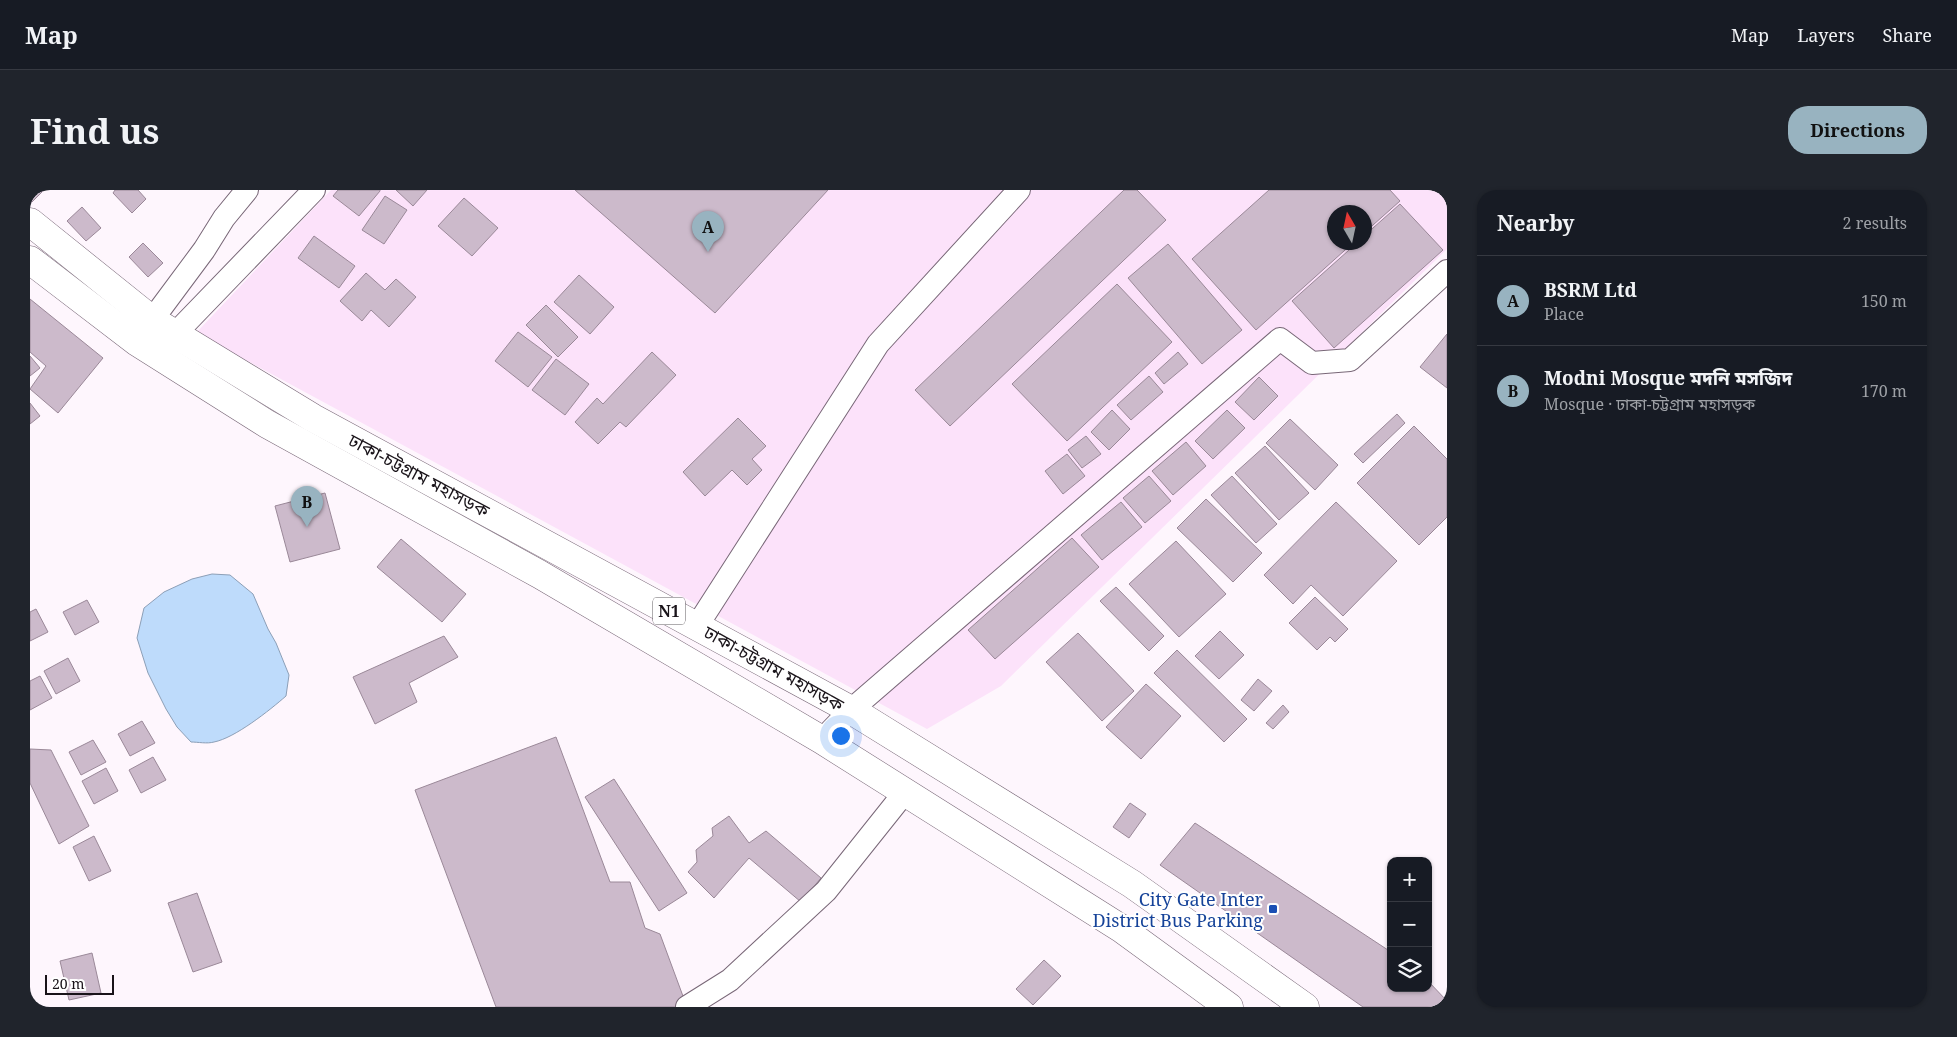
<!DOCTYPE html>
<meta charset="utf-8">
<style>
body{margin:0;font-family:"Noto Serif","Noto Sans Bengali",serif;background:#20242c;color:#f1f3f6}
.controls{position:absolute;right:15px;bottom:15px;display:grid;overflow:hidden;border-radius:10px;box-shadow:0 1px 4px #0004}
.controls button{width:45px;height:45px;display:grid;place-items:center;padding:0;border:0;border-bottom:1px solid #363941;background:#171b24;color:#f1f3f6;font:25px sans-serif}
.compass{position:absolute;left:1297px;top:15px;width:45px;height:45px;border-radius:50%;background:#171b24;box-shadow:0 1px 4px #0004;rotate:351deg}
.scale{position:absolute;left:15px;bottom:12px;width:69px;box-sizing:border-box;padding-left:5px;border:2px solid #191319;border-top:0;font-size:14px;line-height:18px;white-space:nowrap;color:#191319;-webkit-text-stroke:4px #fff;paint-order:stroke}
.you{position:absolute;left:810px;top:545px;width:18px;height:18px;margin:-12px;border:4px solid #fff;border-radius:50%;background:#1a73e8;box-shadow:0 0 0 8px #1a73e833}
.badge{display:grid;place-items:center;width:32px;height:32px;border-radius:50%;background:#98b3c0;color:#111;font-size:16px;font-weight:700}
.pin{position:absolute;translate:-50% -41px;filter:drop-shadow(0 1px 2px #0008)}
.pin::after{content:'';position:absolute;top:26px;width:18px;height:15px;background:inherit;clip-path:polygon(0 0,100% 0,50% 100%)}
.list{margin:0;padding:0;list-style:none}
h2{display:flex;justify-content:space-between;align-items:center;height:65px;margin:0;padding:0 20px;font-size:21px}
h2 small{font-size:16px;font-weight:400;color:#9ea1a6}
.list li{display:grid;grid-template-columns:32px 1fr auto;gap:15px;align-items:center;box-sizing:border-box;height:90px;padding:0 20px;border-top:1px solid #363941}
.list b{display:block;font-size:19px;white-space:nowrap}
.list p{margin:0;font-size:16px;white-space:nowrap;color:#9ea1a6}
.list em{font-size:16px;font-style:normal;color:#9ea1a6}
.icon{flex:none;width:28px;height:28px;fill:none;stroke:currentColor;stroke-width:2;stroke-linecap:round;stroke-linejoin:round}
.map{position:relative;flex:none;width:1417px;height:817px;overflow:hidden;border-radius:20px}
header{display:flex;align-items:center;gap:30px;box-sizing:border-box;height:70px;padding:0 25px;background:#171b24;border-bottom:1px solid #363941}
header strong{font-size:24px}
nav{display:flex;gap:28px;margin-inline-start:auto;font-size:18px}
.intro{display:flex;align-items:center;justify-content:space-between;box-sizing:border-box;height:120px;padding:0 30px}
h1{margin:0;font-size:35px}
.button{padding:12px 22px;border-radius:20px;background:#98b3c0;color:#111;font-size:18px;font-weight:700}
main{display:flex;gap:30px;padding:0 30px}
aside{flex:1;background:#171b24;border-radius:20px;box-shadow:0 1px 4px #0004}
.map>svg:first-child{display:block}
.built{fill:#fce2fa;fill-rule:evenodd}
.water{fill:#bedbfb;stroke:#8c9fb7}
.building{fill:#ccbacb;stroke:#9a8898}
.lines{fill:none;stroke-linecap:round;stroke-linejoin:round}
.minor-casing{stroke:#786777;stroke-width:24}
.highway-casing{stroke:#786777;stroke-width:29}
.minor{stroke:#fff;stroke-width:22}
.highway{stroke:#fff;stroke-width:28}
.transit-dot{fill:#1a4fb4;stroke:#fff;stroke-width:2}
.labels{text-anchor:middle;dominant-baseline:central;stroke-width:4;stroke-linejoin:round;paint-order:stroke}
.shield{fill:#fff;stroke:#5e5a5e;stroke-width:1}
.shield-label{font-size:16px;font-weight:bold;fill:#191319}
.street-label{font-size:18px;fill:#191319;stroke:#fff}
.transit-label{font-size:18px;fill:#164399;stroke:#fff;text-anchor:end}
</style>
<header>
<strong>Map</strong>
<nav><a>Map</a><a>Layers</a><a>Share</a></nav>
</header>
<div class="intro"><h1>Find us</h1><a class="button">Directions</a></div>
<main>
<div class="map">
<svg width="1417" height="817" viewBox="0 0 1417 817">
<rect width="100%" height="100%" fill="#fef6fd"/>
<!-- built -->
<path class="built" d="M 301,0 L 1417,0 L 1417,59 L 971,496 L 897,539 L 166,143 ZM 1304,22 L 1334,22 L 1334,52 L 1304,52 Z"/>
<!-- water -->
<path class="water" d="M 182,384 L 200,385 L 223,404 L 238,439 L 246,453 L 259,485 L 256,506 C 240,520 205,548 184,552 C 177,554 168,552 161,552 L 147,537 L 136,519 L 118,483 L 107,448 L 114,418 L 134,402 L 162,389 Z"/>
<!-- building -->
<g class="building">
<path d="M 0,0 L 14,0 L 0,14 Z"/>
<path d="M 85,0 L 108,0 L 116,9 L 102,23 L 83,3 Z"/>
<path d="M 308,0 L 350,0 L 350,1 L 329,26 L 303,6 Z"/>
<path d="M 366,0 L 397,0 L 383,16 Z"/>
<path d="M 545,0 L 798,0 L 685,123 Z"/>
<path d="M 1094,0 L 1107,0 L 1136,30 L 920,236 L 885,200 Z"/>
<path d="M 1239,0 L 1360,0 L 1370,11 L 1334,43 L 1334,22 L 1304,22 L 1304,52 L 1324,52 L 1226,140 L 1162,69 Z"/>
<path d="M 355,6 L 377,20 L 354,54 L 332,40 Z"/>
<path d="M 434,8 L 468,38 L 442,66 L 408,36 Z"/>
<path d="M 1370,14 L 1413,60 L 1304,158 L 1262,111 L 1328,52 L 1334,52 L 1334,46 Z"/>
<path d="M 52,17 L 71,38 L 56,51 L 37,31 Z"/>
<path d="M 284,46 L 325,76 L 309,98 L 268,68 Z"/>
<path d="M 113,53 L 133,73 L 118,87 L 99,67 Z"/>
<path d="M 1138,54 L 1212,140 L 1172,174 L 1098,88 Z"/>
<path d="M 336,83 L 355,100 L 366,89 L 386,107 L 359,137 L 341,120 L 332,131 L 310,111 Z"/>
<path d="M 549,85 L 584,117 L 560,144 L 524,112 Z"/>
<path d="M 1087,94 L 1142,152 L 1037,251 L 982,194 Z"/>
<path d="M 0,109 L 73,168 L 28,223 L 0,199 L 16,176 L 0,162 Z"/>
<path d="M 516,115 L 548,147 L 528,167 L 496,135 Z"/>
<path d="M 488,142 L 522,167 L 498,197 L 465,171 Z"/>
<path d="M 1417,144 L 1417,198 L 1390,177 Z"/>
<path d="M 622,162 L 646,185 L 596,237 L 590,232 L 568,254 L 545,232 L 567,208 L 573,214 Z"/>
<path d="M 1148,162 L 1158,174 L 1134,194 L 1125,183 Z"/>
<path d="M 0,166 L 10,178 L 0,186 Z"/>
<path d="M 526,169 L 559,194 L 535,225 L 502,200 Z"/>
<path d="M 1119,186 L 1133,202 L 1101,230 L 1087,215 Z"/>
<path d="M 1229,187 L 1248,206 L 1224,230 L 1205,212 Z"/>
<path d="M 0,213 L 10,226 L 0,234 Z"/>
<path d="M 1082,220 L 1100,239 L 1079,260 L 1061,242 Z"/>
<path d="M 1197,220 L 1215,238 L 1183,269 L 1165,251 Z"/>
<path d="M 1367,224 L 1375,233 L 1333,273 L 1324,264 Z"/>
<path d="M 708,228 L 736,256 L 722,269 L 732,280 L 717,295 L 702,280 L 675,306 L 653,282 Z"/>
<path d="M 1260,229 L 1308,275 L 1285,300 L 1236,253 Z"/>
<path d="M 1384,236 L 1417,269 L 1417,327 L 1389,355 L 1327,293 Z"/>
<path d="M 1056,246 L 1071,264 L 1052,278 L 1038,260 Z"/>
<path d="M 1156,252 L 1176,276 L 1143,305 L 1122,281 Z"/>
<path d="M 1235,256 L 1279,303 L 1249,330 L 1205,283 Z"/>
<path d="M 1037,264 L 1055,286 L 1033,304 L 1015,281 Z"/>
<path d="M 1119,286 L 1141,311 L 1115,333 L 1093,308 Z"/>
<path d="M 1202,286 L 1247,334 L 1226,353 L 1181,305 Z"/>
<path d="M 295,303 L 310,359 L 260,372 L 245,316 Z"/>
<path d="M 1176,309 L 1232,363 L 1203,392 L 1147,338 Z"/>
<path d="M 1091,312 L 1112,337 L 1072,370 L 1051,345 Z"/>
<path d="M 1306,312 L 1367,371 L 1313,426 L 1281,395 L 1263,414 L 1234,385 Z"/>
<path d="M 1042,348 L 1069,377 L 965,469 L 938,440 Z"/>
<path d="M 371,349 L 436,404 L 412,432 L 347,377 Z"/>
<path d="M 1146,351 L 1196,404 L 1149,447 L 1099,394 Z"/>
<path d="M 1086,397 L 1134,446 L 1119,461 L 1070,411 Z"/>
<path d="M 1285,407 L 1318,439 L 1305,452 L 1300,447 L 1287,460 L 1259,433 Z"/>
<path d="M 57,410 L 69,432 L 45,445 L 33,422 Z"/>
<path d="M 6,419 L 18,442 L 0,451 L 0,422 Z"/>
<path d="M 1190,441 L 1214,465 L 1189,489 L 1165,466 Z"/>
<path d="M 1048,443 L 1104,501 L 1072,531 L 1016,472 Z"/>
<path d="M 414,446 L 428,467 L 379,493 L 387,512 L 345,534 L 323,487 Z"/>
<path d="M 1147,460 L 1217,529 L 1194,552 L 1124,483 Z"/>
<path d="M 38,468 L 50,491 L 26,504 L 14,481 Z"/>
<path d="M 10,486 L 22,508 L 0,520 L 0,491 Z"/>
<path d="M 1228,489 L 1242,501 L 1224,521 L 1211,510 Z"/>
<path d="M 1116,494 L 1151,526 L 1111,569 L 1076,537 Z"/>
<path d="M 1253,515 L 1259,522 L 1243,539 L 1236,533 Z"/>
<path d="M 112,531 L 125,553 L 100,566 L 88,544 Z"/>
<path d="M 526,547 L 580,692 L 600,692 L 615,738 L 630,744 L 657,817 L 466,817 L 385,600 Z"/>
<path d="M 63,550 L 76,572 L 51,585 L 39,562 Z"/>
<path d="M 0,559 L 21,560 L 59,636 L 29,654 L 0,593 Z"/>
<path d="M 123,567 L 136,590 L 111,603 L 99,580 Z"/>
<path d="M 76,578 L 88,601 L 64,614 L 52,591 Z"/>
<path d="M 584,589 L 657,703 L 629,721 L 555,607 Z"/>
<path d="M 1100,613 L 1116,624 L 1099,648 L 1083,637 Z"/>
<path d="M 699,626 L 719,653 L 736,641 L 791,688 L 771,712 L 719,668 L 684,708 L 658,682 L 667,672 L 666,660 L 683,646 L 682,638 Z"/>
<path d="M 1165,633 L 1361,762 L 1361,798 L 1398,798 L 1398,791 L 1417,811 L 1417,817 L 1333,817 L 1130,675 Z"/>
<path d="M 64,646 L 81,681 L 59,691 L 43,657 Z"/>
<path d="M 167,703 L 192,772 L 163,782 L 138,713 Z"/>
<path d="M 62,763 L 71,803 L 39,810 L 30,771 Z"/>
<path d="M 1014,770 L 1031,786 L 1003,815 L 986,799 Z"/>
</g>
<g class="lines">
<defs>
<g id="minor">
<path d="M 122,130 L 174,60 L 194,28 L 217,0"/>
<path d="M 145,144 L 284,0"/>
<path d="M 667,436 L 848,154 L 989,0"/>
<path d="M 792,550 L 821,520 L 1250,149 L 1282,173 L 1320,170 L 1417,81"/>
<path d="M 657,817 L 700,790 L 796,701 L 875,602"/>
</g>
<g id="highway">
<path d="M 0,32 L 122,130 L 283,228 L 821,520 L 1102,694 L 1275,817"/>
<path d="M 0,70 L 107,152 L 237,234 L 509,384 L 792,550 L 1092,739 L 1199,817"/>
</g>
</defs>
<!-- minor casing -->
<use href="#minor" class="minor-casing"/>
<!-- highway casing -->
<use href="#highway" class="highway-casing"/>
<!-- minor -->
<use href="#minor" class="minor"/>
<!-- highway -->
<use href="#highway" class="highway"/>
</g>
<!-- markers -->
<rect class="transit-dot" x="1238" y="714" width="10" height="10" rx="2.5"/>
<g class="labels">
<!-- shield labels -->
<rect class="shield" x="623" y="407.5" width="32" height="27" rx="4"/>
<g class="shield-label">
<text x="639" y="421">N1</text>
</g>
<!-- street labels -->
<g class="street-label">
<text transform="translate(389 285) rotate(28)">ঢাকা-চট্টগ্রাম মহাসড়ক</text>
<text transform="translate(744 478) rotate(29)">ঢাকা-চট্টগ্রাম মহাসড়ক</text>
</g>
<!-- transit labels -->
<g class="transit-label">
<text x="1233" y="709">City Gate Inter<tspan x="1233" dy="21">District Bus Parking</tspan></text>
</g>
</g>
</svg>
<div class="controls">
<button>+</button>
<button>−</button>
<button><svg class="icon" aria-label="layers" viewBox="0 0 24 24"><path d="M12 4l9 5-9 5-9-5zM3 14l9 5 9-5"/></svg></button>
</div>
<svg class="compass" viewBox="-18 -18 36 36"><path d="M0-13l5 13h-10z" fill="#e53935"/><path d="M0 13l5-13h-10z" fill="#9ea1a6"/></svg>
<div class="scale">20 m</div>
<div class="you"></div>
<div class="pin badge" style="left:678px;top:62px">A</div>
<div class="pin badge" style="left:277px;top:337px">B</div>
</div>
<aside>
<h2>Nearby<small>2 results</small></h2>
<ul class="list">
<li><span class="badge">A</span><div><b>BSRM Ltd</b><p>Place</p></div><em>150 m</em></li>
<li><span class="badge">B</span><div><b>Modni Mosque মদনি মসজিদ</b><p>Mosque · ঢাকা-চট্টগ্রাম মহাসড়ক</p></div><em>170 m</em></li>
</ul>
</aside>
</main>
